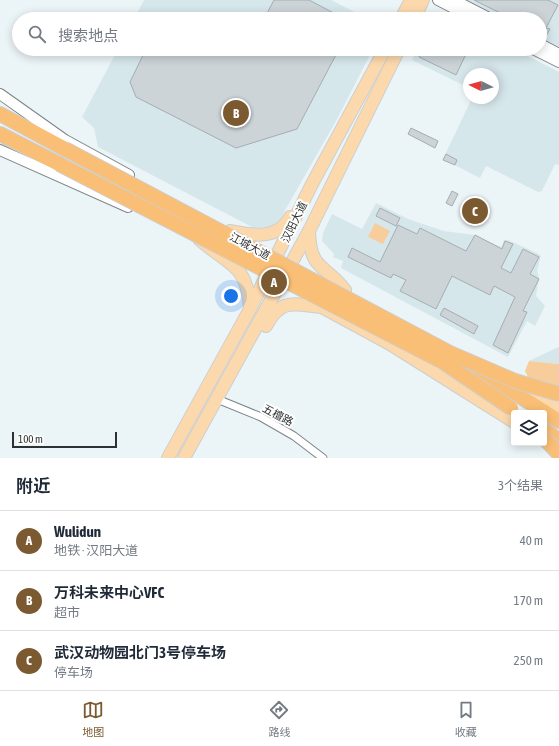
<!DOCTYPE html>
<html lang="zh">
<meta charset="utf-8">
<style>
body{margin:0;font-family:"Asap Condensed","Noto Sans SC",sans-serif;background:#f2f2f3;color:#1f2937}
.controls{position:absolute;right:12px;bottom:12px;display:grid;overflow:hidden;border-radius:4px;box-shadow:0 2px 10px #0003}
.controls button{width:36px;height:36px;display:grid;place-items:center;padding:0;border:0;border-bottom:1px solid #e0e1e3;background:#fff;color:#1f2937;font:20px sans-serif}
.compass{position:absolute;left:463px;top:68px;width:36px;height:36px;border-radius:50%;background:#fff;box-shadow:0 2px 10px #0003;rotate:275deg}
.scale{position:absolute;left:12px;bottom:10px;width:105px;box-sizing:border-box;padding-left:4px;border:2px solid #2d3132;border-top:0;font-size:11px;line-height:14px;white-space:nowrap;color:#2d3132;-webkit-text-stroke:3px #fff;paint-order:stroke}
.you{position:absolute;left:231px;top:296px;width:14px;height:14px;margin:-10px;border:3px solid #fff;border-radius:50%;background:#1a73e8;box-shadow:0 0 0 6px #1a73e833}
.badge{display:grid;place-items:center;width:26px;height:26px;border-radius:50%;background:#7b5a31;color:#fff;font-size:13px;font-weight:700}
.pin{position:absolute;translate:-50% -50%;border:2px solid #fff;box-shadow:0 1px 4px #0006}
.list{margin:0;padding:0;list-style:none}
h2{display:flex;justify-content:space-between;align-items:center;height:52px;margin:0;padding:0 16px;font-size:17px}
h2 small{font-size:13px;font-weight:400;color:#747a83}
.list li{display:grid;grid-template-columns:26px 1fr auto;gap:12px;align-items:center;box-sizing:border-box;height:60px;padding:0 16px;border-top:1px solid #e0e1e3}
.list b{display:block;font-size:15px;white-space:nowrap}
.list p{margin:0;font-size:13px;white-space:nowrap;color:#747a83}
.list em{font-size:13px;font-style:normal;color:#747a83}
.icon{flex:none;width:22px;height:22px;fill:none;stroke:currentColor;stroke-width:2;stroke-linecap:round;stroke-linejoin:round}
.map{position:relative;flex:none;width:559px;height:458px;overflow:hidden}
.search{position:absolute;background:#fff;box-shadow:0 2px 10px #0003;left:12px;right:12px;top:12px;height:44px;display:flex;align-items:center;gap:10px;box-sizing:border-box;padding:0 14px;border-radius:22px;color:#747a83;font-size:15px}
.sheet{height:232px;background:#fff}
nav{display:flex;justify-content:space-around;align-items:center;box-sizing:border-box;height:56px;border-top:1px solid #e0e1e3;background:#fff;font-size:11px;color:#747a83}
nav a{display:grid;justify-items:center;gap:2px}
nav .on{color:#7b5a31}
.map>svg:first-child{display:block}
.built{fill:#d6e7ec}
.green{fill:#f7cd9b}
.building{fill:#ccd4d7;stroke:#a5adb0}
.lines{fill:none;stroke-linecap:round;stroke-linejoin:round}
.street-casing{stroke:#7d8588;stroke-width:9}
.secondary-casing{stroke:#7d8588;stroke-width:12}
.primary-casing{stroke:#cdcece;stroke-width:14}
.highway-casing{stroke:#cdcece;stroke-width:16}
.street{stroke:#fff;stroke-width:7}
.secondary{stroke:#fff;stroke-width:10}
.primary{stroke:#fcd9ad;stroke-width:12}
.highway{stroke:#fabf76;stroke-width:14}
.highway-bridge-casing{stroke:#cdcece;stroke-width:16;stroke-linecap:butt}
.highway-bridge{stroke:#fabf76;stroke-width:14}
.labels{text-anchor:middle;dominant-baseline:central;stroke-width:4;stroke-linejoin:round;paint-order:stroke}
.street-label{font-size:11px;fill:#2d3132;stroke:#fff}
</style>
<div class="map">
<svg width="559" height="458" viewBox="0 0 559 458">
<rect width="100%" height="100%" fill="#ebf4f7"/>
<!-- built -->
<g class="built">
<path d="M 144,0 L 331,0 L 368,19 L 134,19 Z"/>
<path d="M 466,0 L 559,0 L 559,47 L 540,38 L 540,19 L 504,19 Z"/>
<path d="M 440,13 L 447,14 L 456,19 L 432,19 L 435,15 Z"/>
<path d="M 118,49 L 373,49 L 336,121 L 280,219 L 269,228 L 254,228 L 98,147 L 94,128 L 82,117 Z"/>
<path d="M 417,49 L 514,49 L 559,72 L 559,165 L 555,164 L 542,191 L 538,192 L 486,166 L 480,178 L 443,159 L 472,98 L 493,98 L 493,74 L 469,74 L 469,88 L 412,60 Z"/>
<path d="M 376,203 L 408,219 L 444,231 L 475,235 L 501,247 L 504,240 L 508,240 L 539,254 L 541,256 L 537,270 L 539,278 L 536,296 L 545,306 L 535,326 L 527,321 L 508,357 L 341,268 L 343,261 L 333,257 L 334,254 L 322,241 L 323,233 L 332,214 L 362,229 Z"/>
<path d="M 559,347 L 559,364 L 529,361 L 552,350 Z"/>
</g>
<!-- green -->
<g class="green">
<path d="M 375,223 L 390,231 L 383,244 L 368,237 Z"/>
<path d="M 529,361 L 559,364 L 559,388 L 529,379 L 525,371 Z"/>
</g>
<!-- building -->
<g class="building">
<path d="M 274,0 L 309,0 L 345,19 L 264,19 Z"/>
<path d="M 474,0 L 548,0 L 558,5 L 546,28 L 550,29 L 546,36 L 540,33 L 540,19 L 512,19 Z"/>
<path d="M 146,49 L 339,49 L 297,129 L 236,148 L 136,97 L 130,82 Z"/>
<path d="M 423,49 L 456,49 L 466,54 L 456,75 L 419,57 Z"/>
<path d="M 411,128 L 438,141 L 435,148 L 408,134 Z"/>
<path d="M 446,154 L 457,160 L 455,165 L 443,160 Z"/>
<path d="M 452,191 L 458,194 L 452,206 L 446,203 Z"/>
<path d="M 380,208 L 400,218 L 396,226 L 376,216 Z"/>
<path d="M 398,225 L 417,234 L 420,228 L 466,251 L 475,235 L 502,249 L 505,241 L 513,244 L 501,268 L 511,273 L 523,249 L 539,257 L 530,274 L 539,279 L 523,311 L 527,312 L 508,353 L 493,345 L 515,297 L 494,286 L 490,295 L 452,276 L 436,309 L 400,291 L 406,280 L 393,274 L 391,278 L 348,257 L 352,248 L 380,262 Z"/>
<path d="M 444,308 L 478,326 L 474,334 L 440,315 Z"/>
</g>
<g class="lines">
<defs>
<path id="street" d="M 217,399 L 261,417 L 294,436 L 323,458"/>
<g id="secondary">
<path d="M 438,0 L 475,19"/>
<path d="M 454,0 L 491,19"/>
<path d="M 540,44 L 559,54"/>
<path d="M 533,49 L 559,62"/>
<path d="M 0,94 L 65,140 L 129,175"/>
<path d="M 0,150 L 128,207"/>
</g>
<g id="primary">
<path d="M 401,19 L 411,0"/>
<path d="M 414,19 L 423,0"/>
<path d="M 230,231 C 252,235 277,241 290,217"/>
<path d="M 309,231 C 310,271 325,264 345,290"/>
<path d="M 199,239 C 229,266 247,263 250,308"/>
<path d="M 320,306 L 390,344 L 514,422"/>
<path d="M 266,326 C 281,298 293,304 321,307"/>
<path d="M 521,386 L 559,409"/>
<path d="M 168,458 L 250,309 L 312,184 L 385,49"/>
<path d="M 184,458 L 309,231 L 399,49"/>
</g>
<g id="highway">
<path d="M 0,114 L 65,149"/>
<path d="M 0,134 L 59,164"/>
<path d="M 475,368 L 559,421"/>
<path d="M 544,430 L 559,440"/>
</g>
</defs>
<!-- street casing -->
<use href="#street" class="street-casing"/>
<!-- secondary casing -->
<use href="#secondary" class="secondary-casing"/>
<!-- primary casing -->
<use href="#primary" class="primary-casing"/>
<!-- highway casing -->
<use href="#highway" class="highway-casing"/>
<!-- street -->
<use href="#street" class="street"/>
<!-- secondary -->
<use href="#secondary" class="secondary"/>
<!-- primary -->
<use href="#primary" class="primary"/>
<!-- highway -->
<use href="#highway" class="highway"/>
<defs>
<g id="highway-bridge">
<path d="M 65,149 L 450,353 L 515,381 L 559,394"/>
<path d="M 59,164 L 443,362 L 511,408"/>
<path d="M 544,438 L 559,454"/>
</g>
</defs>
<!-- highway-bridge casing -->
<use href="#highway-bridge" class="highway-bridge-casing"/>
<!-- highway-bridge -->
<use href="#highway-bridge" class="highway-bridge"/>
</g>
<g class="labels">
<!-- street labels -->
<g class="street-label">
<text transform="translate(294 222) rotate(-64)">汉阳大道</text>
<text transform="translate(250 246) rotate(28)">江城大道</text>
<text transform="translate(278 415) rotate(28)">五檀路</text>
</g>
</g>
</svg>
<div class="controls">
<button><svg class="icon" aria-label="layers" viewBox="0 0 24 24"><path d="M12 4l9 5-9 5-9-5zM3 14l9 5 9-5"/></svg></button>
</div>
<svg class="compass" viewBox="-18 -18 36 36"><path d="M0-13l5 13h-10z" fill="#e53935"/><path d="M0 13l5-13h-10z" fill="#747a83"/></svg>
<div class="scale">100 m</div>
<div class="you"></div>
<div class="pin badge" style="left:274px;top:282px">A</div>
<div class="pin badge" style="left:236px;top:113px">B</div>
<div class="pin badge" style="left:475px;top:211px">C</div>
<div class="search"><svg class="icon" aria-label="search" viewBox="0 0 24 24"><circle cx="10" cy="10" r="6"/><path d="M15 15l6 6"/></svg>搜索地点</div>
</div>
<section class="sheet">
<h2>附近<small>3个结果</small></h2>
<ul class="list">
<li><span class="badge">A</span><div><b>Wulidun</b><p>地铁 · 汉阳大道</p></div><em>40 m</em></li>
<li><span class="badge">B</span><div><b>万科未来中心VFC</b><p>超市</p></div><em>170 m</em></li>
<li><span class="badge">C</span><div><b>武汉动物园北门3号停车场</b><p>停车场</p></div><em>250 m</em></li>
</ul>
</section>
<nav>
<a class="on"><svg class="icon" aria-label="map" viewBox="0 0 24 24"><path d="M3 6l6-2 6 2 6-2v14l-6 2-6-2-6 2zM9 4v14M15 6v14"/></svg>地图</a>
<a><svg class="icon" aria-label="directions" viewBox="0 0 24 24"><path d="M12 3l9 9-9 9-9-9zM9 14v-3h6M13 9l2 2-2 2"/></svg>路线</a>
<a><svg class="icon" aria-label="saved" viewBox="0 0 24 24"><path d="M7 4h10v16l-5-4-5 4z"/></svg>收藏</a>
</nav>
